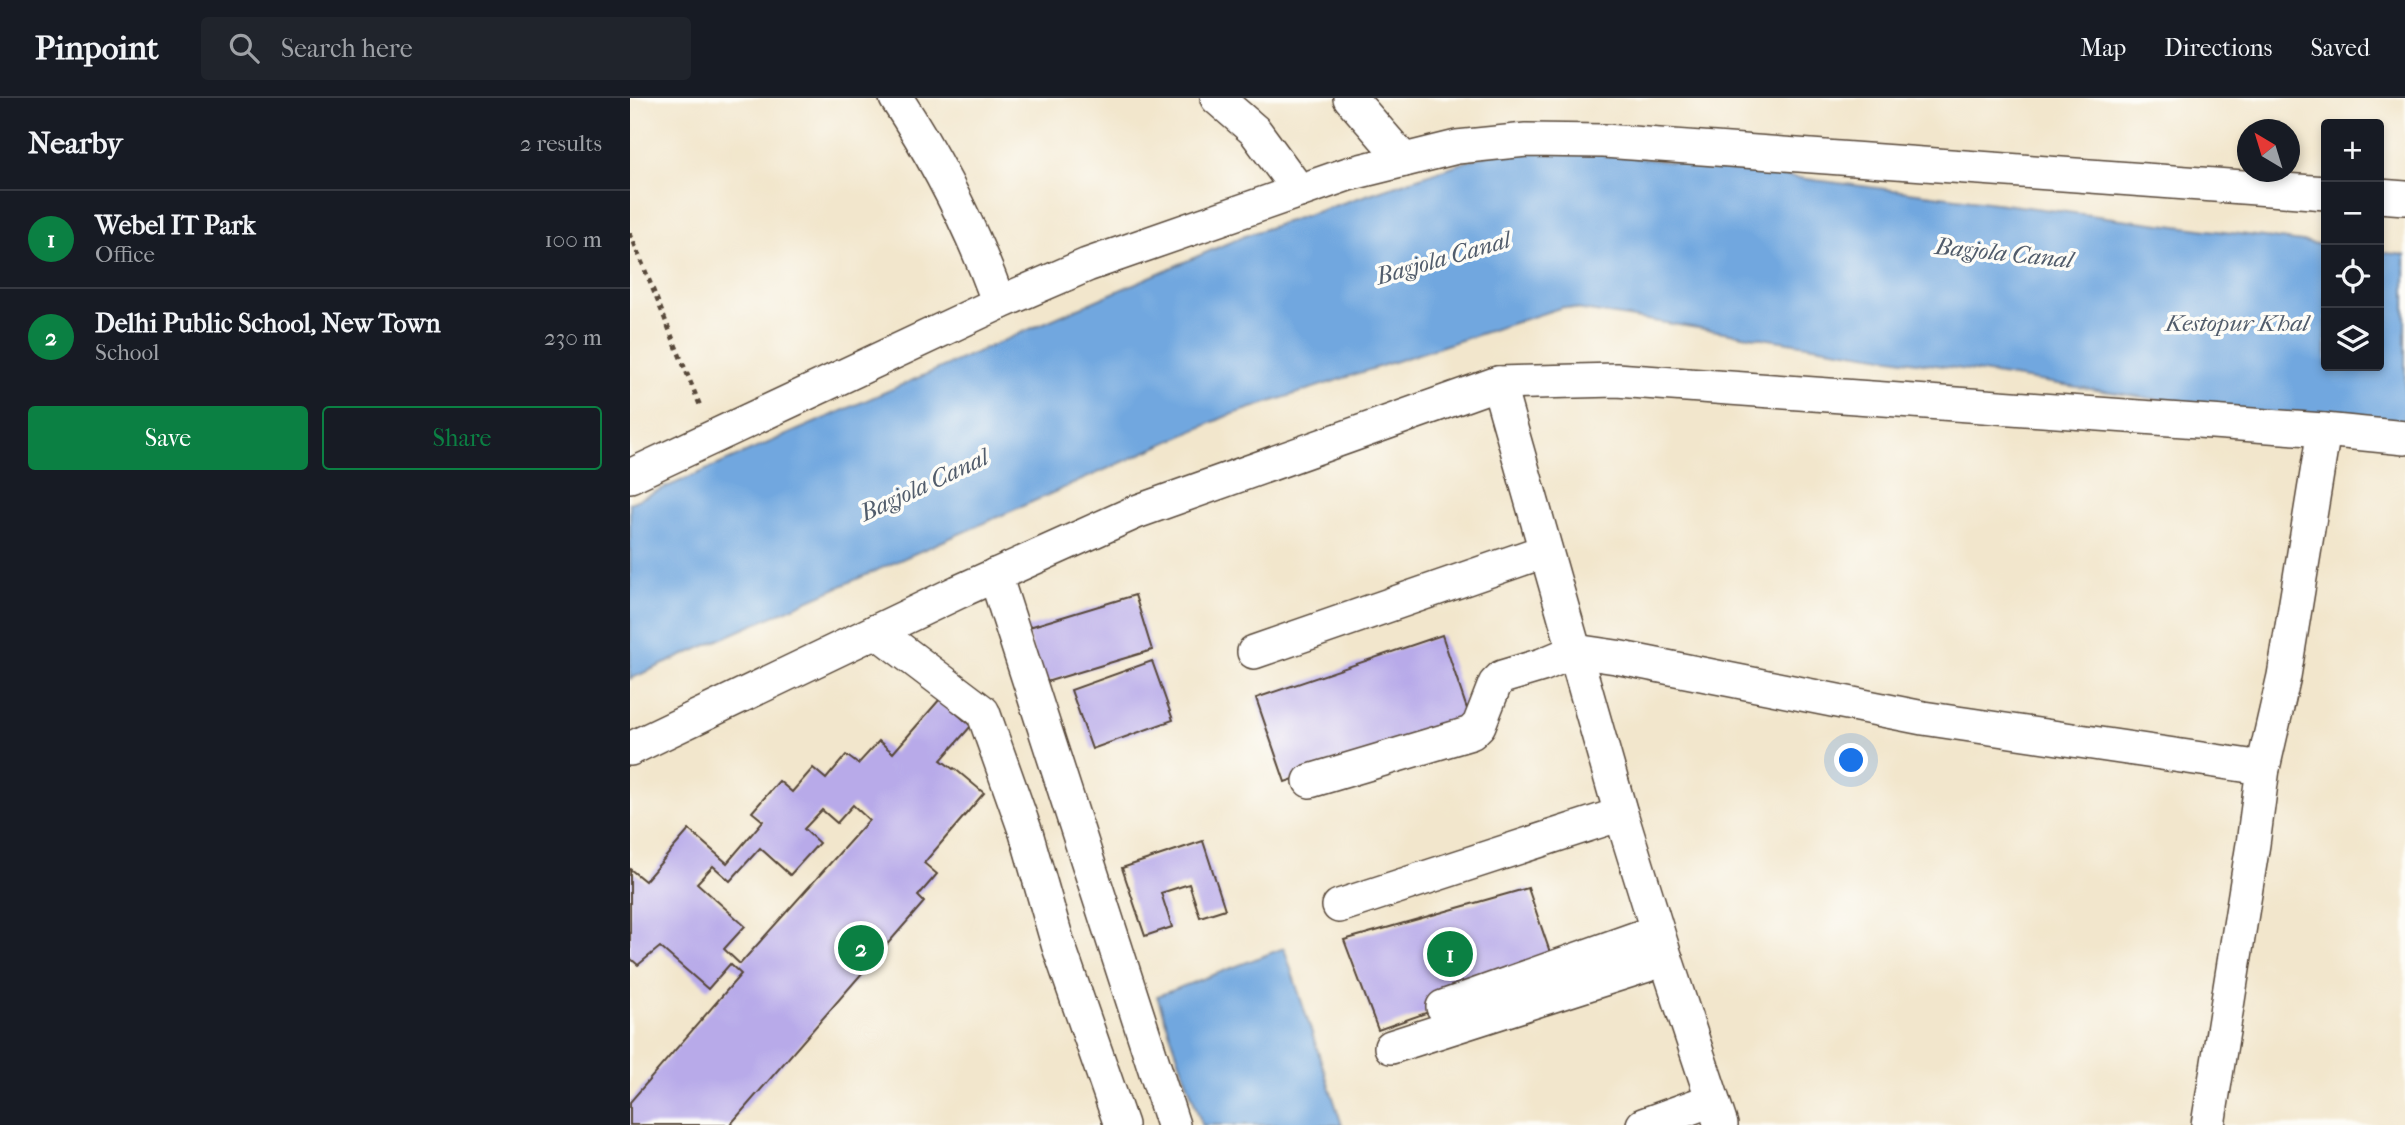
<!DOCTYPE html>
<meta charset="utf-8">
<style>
body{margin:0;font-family:"IM FELL French Canon",serif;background:#20242c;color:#f1f3f6}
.controls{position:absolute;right:21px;top:21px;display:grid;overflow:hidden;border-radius:7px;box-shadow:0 4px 10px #0003}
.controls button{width:63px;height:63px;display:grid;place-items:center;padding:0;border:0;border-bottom:2px solid #363941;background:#171b24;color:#f1f3f6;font:35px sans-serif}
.compass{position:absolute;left:1607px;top:21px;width:63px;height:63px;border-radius:50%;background:#171b24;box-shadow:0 4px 10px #0003;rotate:322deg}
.you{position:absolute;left:1222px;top:663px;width:24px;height:24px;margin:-18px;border:5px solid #fff;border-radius:50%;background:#1a73e8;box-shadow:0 0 0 10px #1a73e833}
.badge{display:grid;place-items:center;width:46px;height:46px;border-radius:50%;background:#0b8043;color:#fff;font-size:23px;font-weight:700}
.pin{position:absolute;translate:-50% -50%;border:4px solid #fff;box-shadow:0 2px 7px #0006}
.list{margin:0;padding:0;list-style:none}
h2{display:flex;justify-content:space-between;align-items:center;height:91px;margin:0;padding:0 28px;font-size:30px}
h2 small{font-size:23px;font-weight:400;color:#9ea1a6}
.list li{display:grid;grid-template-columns:46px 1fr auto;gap:21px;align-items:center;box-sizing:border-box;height:98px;padding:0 28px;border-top:2px solid #363941}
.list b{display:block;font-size:26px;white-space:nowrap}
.list p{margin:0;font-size:23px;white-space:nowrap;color:#9ea1a6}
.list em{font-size:23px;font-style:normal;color:#9ea1a6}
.actions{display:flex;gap:14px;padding:21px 28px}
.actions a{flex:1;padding:16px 0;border:2px solid #0b8043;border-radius:7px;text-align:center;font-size:24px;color:#0b8043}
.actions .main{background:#0b8043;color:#fff}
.icon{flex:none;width:38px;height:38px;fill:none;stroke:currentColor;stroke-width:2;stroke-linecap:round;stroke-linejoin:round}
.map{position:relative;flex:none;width:1775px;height:1027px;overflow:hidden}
header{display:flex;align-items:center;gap:42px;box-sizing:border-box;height:98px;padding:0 35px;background:#171b24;border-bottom:2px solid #363941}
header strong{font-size:33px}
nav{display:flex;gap:38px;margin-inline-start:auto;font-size:24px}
.search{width:490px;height:63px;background:#20242c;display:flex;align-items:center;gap:18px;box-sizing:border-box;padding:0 24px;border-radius:7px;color:#9ea1a6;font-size:26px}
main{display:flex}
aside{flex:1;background:#171b24}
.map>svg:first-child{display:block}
.water{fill:#71a7df;stroke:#56687e;stroke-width:2}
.building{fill:#b8aae9;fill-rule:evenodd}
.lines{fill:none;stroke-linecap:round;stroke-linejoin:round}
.minor-casing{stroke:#564638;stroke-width:36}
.path{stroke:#564638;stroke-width:4.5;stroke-dasharray:5 5;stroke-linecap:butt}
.minor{stroke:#fff;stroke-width:33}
.labels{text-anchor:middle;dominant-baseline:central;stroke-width:7;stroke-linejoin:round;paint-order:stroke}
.water-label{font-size:24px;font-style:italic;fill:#515c6b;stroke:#fdfcf7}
</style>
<header>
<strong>Pinpoint</strong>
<div class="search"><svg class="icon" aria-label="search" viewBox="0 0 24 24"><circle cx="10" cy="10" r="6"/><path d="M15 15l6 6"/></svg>Search here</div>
<nav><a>Map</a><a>Directions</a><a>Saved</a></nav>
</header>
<main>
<aside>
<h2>Nearby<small>2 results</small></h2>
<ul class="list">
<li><span class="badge">1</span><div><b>Webel IT Park</b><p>Office</p></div><em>100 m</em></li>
<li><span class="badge">2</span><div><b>Delhi Public School, New Town</b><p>School</p></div><em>230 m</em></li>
</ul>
<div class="actions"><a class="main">Save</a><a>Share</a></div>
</aside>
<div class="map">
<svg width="1775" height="1027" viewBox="0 0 1775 1027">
<rect width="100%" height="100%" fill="#fdfcf7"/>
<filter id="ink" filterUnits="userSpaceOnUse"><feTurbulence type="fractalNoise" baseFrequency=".0143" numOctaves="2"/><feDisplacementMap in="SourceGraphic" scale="14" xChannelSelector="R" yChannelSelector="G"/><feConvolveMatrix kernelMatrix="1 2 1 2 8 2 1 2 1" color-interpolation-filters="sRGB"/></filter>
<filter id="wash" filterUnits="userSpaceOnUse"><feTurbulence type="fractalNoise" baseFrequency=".00686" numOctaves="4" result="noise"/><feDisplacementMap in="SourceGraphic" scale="28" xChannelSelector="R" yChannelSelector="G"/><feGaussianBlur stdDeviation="1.57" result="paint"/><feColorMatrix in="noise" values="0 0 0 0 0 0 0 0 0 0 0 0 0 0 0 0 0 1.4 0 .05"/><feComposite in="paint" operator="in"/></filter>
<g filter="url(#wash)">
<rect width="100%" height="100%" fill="#f2e6cc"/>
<!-- water -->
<g class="water">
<path d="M 892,45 L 1696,147 L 1696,268 L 1749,268 L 1749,154 L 1775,157 L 1775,340 L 933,209 L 597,318 L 0,581 L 0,405 L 614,138 Z"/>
<path d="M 654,850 L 712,1027 L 572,1027 L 527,898 Z"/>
</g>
<g id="blocks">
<!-- building -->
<g class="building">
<path d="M 505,497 L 522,552 L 413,585 L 396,530 Z"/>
<path d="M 812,537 L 840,620 L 655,684 L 626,600 Z"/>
<path d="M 522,563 L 543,622 L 462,651 L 441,592 Z"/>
<path d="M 310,601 L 341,628 L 311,662 L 323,671 L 324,670 L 354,695 L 294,765 L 307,776 L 288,798 L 294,804 L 100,1027 L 0,1027 L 0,1004 L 111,876 L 100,866 L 78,891 L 30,849 L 8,867 L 0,860 L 0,771 L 15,783 L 59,732 L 97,765 L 133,723 L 122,714 L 149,683 L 162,694 L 183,670 L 196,681 L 216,657 L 228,666 L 249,643 L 263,655 ZM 223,707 L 239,722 L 110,866 L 94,851 L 115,828 L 67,785 L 83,768 L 100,783 L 130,750 L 160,777 L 189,745 L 174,731 L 192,712 L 207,725 Z"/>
<path d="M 573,743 L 595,811 L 570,819 L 559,786 L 531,795 L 542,829 L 515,838 L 492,770 Z"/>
<path d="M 898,790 L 925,869 L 748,932 L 714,842 Z"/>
</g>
</g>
</g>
<g filter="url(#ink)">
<use href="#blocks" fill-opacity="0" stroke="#564638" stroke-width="2"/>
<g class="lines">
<defs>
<g id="minor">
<path d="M 266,0 C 308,64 343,133 369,205"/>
<path d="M 587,0 L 625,33 L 669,93"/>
<path d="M 720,0 L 774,62"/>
<path d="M 1749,98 L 1775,100"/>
<path d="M 868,285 L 991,716 L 1036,861 L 1091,1027"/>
<path d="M 0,378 L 369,205 L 457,167 L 718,76 L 827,49 L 896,42 L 974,43 L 1696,95"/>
<path d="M 365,477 L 543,1027"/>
<path d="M 246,533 L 353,614 L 396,735 L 428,846 L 491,1027"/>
<path d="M 624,554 L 915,453"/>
<path d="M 0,651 L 328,494 L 506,414 L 868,285 L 986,282 L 1694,332 L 1775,340"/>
<path d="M 680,683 L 841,635 L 849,627 L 865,586 L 872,579 L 912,567 L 945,553 L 986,559 L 1293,620 L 1633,670"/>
<path d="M 709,808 L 991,716"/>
<path d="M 813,909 L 1027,833"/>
<path d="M 761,949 L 1036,861"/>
<path d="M 1013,1027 L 1082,1002"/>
<path d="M 1578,1027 L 1623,746 L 1633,670 L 1654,578 L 1694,332"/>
</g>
</defs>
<!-- minor casing -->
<use href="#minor" class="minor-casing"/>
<!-- path -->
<path class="path" d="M 0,135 L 71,310"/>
<!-- minor -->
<use href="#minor" class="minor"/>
</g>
</g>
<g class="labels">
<!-- water labels -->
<g class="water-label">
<text transform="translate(1374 155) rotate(6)">Bagjola Canal</text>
<text transform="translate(813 160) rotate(-16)">Bagjola Canal</text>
<text x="1607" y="225">Kestopur Khal</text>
<text transform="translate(294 387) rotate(-25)">Bagjola Canal</text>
</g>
</g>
</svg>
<div class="controls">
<button>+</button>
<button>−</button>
<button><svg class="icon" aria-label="locate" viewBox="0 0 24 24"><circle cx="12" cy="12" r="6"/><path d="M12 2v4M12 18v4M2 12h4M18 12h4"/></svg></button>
<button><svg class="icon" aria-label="layers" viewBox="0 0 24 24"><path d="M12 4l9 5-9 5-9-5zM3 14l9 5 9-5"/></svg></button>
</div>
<svg class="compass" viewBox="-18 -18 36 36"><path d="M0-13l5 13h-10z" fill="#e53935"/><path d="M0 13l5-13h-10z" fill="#9ea1a6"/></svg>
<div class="you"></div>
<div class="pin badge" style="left:820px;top:856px">1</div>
<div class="pin badge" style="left:231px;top:850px">2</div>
</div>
</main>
